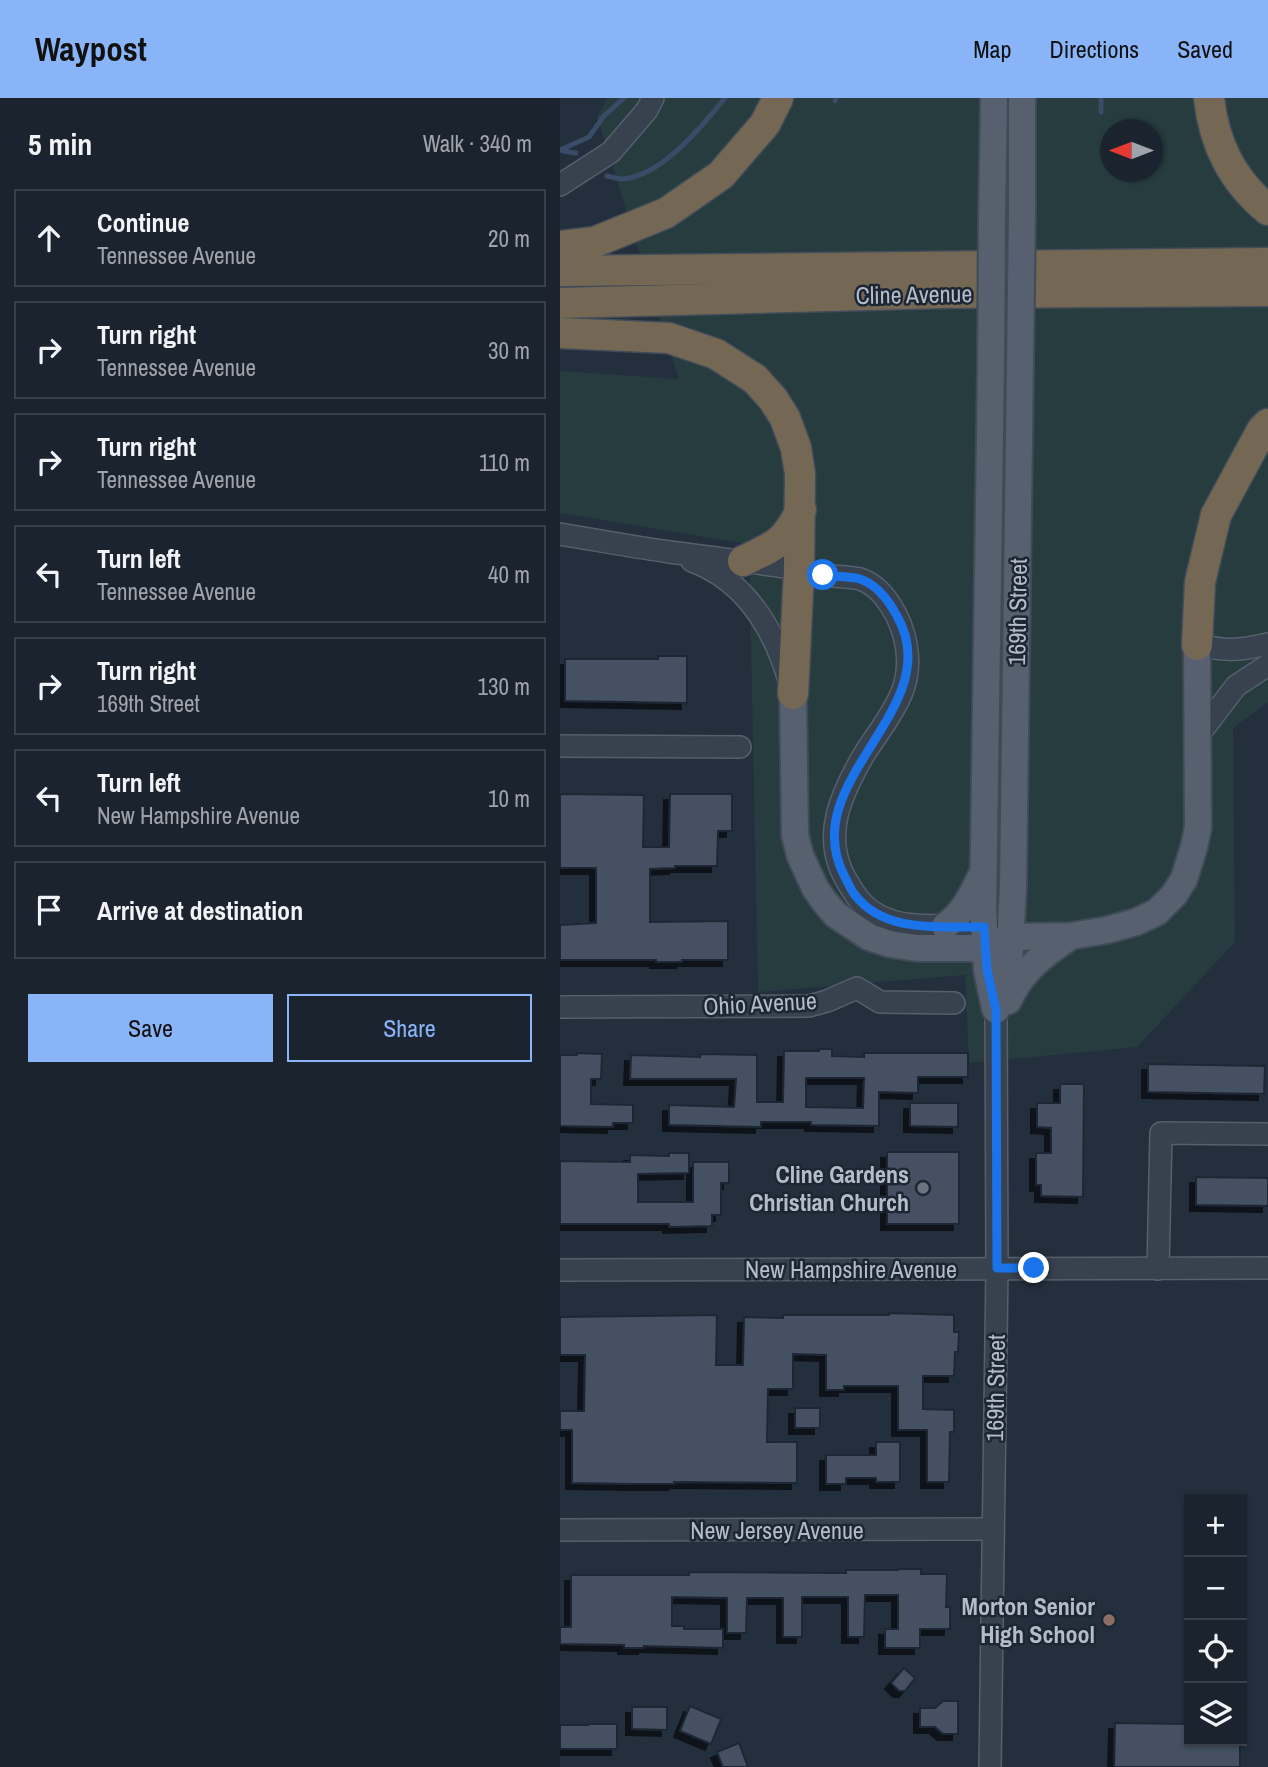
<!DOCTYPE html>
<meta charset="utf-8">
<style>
body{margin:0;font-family:"Archivo Narrow",sans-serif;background:#282f3a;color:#f1f3f6}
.controls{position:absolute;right:21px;bottom:21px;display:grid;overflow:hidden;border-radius:0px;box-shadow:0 2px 5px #0004}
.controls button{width:63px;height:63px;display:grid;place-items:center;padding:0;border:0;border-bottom:2px solid #39404a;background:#1b232e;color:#f1f3f6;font:35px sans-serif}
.compass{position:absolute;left:540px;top:21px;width:63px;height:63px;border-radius:50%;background:#1b232e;box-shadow:0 2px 5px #0004;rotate:270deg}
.stop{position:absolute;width:21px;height:21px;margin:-16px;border:5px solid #1a73e8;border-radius:50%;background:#fff}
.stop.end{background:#1a73e8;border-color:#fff;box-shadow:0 2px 7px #0008}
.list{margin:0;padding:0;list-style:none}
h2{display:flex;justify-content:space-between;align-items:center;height:91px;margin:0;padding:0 28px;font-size:30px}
h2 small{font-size:23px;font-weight:400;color:#a0a4aa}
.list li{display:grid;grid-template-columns:46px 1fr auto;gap:21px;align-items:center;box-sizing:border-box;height:98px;margin:0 14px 14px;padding:0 14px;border:2px solid #39404a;border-radius:0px}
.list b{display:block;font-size:26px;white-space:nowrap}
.list p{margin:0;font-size:23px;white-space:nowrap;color:#a0a4aa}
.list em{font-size:23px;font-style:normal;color:#a0a4aa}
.actions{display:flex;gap:14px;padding:21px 28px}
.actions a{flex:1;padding:16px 0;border:2px solid #8ab4f8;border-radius:0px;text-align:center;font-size:24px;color:#8ab4f8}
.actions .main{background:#8ab4f8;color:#111}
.icon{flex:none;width:38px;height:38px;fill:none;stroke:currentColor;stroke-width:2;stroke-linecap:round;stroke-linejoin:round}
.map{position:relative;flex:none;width:708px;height:1669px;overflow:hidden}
header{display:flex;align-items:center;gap:42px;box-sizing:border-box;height:98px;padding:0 35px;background:#8ab4f8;color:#111}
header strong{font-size:33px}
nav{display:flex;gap:38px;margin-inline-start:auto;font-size:24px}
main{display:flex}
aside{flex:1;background:#1b232e}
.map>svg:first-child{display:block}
.green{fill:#263c3f;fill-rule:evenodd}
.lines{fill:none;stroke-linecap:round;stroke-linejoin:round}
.stream{stroke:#394c67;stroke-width:5}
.building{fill:#455162;stroke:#1f2835;stroke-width:2;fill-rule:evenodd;filter:url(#shadow)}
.minor-casing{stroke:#565f6c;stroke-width:24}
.major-casing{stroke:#414a57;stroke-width:30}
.highway-casing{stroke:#434c59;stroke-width:33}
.minor{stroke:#38414e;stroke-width:21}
.major{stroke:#56606e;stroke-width:26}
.highway{stroke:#746855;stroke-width:30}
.major-bridge-casing{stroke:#414a57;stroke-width:30;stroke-linecap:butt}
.major-bridge{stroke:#56606e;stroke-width:26}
.route{stroke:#1a73e8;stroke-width:9}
.worship-dot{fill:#6b7280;stroke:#1d2633;stroke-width:2.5}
.education-dot{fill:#8d6e63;stroke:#1d2633;stroke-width:2.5}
.labels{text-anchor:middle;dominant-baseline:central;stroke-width:5;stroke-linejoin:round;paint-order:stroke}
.street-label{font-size:24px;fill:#b4bcc9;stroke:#1d2633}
.poi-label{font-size:24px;font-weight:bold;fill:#b4bcc9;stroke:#1d2633;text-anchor:end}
</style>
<header>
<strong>Waypost</strong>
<nav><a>Map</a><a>Directions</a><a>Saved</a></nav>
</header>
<main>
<aside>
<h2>5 min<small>Walk · 340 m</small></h2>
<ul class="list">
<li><svg class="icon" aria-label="ahead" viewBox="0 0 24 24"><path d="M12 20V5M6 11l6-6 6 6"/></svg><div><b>Continue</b><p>Tennessee Avenue</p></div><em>20 m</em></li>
<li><svg class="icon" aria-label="right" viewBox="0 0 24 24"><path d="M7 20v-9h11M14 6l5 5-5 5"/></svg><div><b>Turn right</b><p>Tennessee Avenue</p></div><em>30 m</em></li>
<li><svg class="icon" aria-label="right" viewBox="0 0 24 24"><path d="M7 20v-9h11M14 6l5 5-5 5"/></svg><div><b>Turn right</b><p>Tennessee Avenue</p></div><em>110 m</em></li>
<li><svg class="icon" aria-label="left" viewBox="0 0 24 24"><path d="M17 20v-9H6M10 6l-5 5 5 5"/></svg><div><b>Turn left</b><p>Tennessee Avenue</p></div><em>40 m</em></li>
<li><svg class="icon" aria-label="right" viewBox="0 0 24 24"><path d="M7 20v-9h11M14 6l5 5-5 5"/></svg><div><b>Turn right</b><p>169th Street</p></div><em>130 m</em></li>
<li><svg class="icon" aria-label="left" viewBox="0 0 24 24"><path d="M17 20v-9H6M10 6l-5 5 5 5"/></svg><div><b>Turn left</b><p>New Hampshire Avenue</p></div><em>10 m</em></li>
<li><svg class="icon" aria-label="arrive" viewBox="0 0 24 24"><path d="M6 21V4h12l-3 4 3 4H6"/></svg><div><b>Arrive at destination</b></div></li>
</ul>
<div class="actions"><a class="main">Save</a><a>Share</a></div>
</aside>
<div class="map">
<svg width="708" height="1669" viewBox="0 0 708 1669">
<defs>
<filter id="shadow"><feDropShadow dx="-6" dy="6" stdDeviation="0" flood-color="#0009"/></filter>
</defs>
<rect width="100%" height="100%" fill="#242f3e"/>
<!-- green -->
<path class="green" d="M 47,0 L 708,0 L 708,604 L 673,630 L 675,844 L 577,949 L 409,965 L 405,877 L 198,894 L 189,446 L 0,415 L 0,273 L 119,281 L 37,19 ZM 550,32 L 592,32 L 592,74 L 550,74 Z"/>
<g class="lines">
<!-- stream -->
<g class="stream">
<path d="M 275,3 L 276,0"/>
<path d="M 541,14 L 541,0"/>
<path d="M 0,52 L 29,39 L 44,18 L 64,0"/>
<path d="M 3,53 L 16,55"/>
<path d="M 47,78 C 52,79 58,81 63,81 C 102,78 142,28 165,0"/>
</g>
</g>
<!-- building -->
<g class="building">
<path d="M 98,558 L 127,558 L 127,605 L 5,603 L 5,561 L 98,561 Z"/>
<path d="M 0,696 L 84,697 L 83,749 L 109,749 L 110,696 L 172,696 L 172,733 L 158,733 L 157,768 L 115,768 L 115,770 L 90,771 L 90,824 L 168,823 L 168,862 L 122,862 L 122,864 L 96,864 L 96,862 L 0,862 L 0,827 L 36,825 L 36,770 L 0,770 Z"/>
<path d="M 259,951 L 272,951 L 272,958 L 304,959 L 304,955 L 408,955 L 408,979 L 358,979 L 358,995 L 319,994 L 319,1028 L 251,1027 L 251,1024 L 201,1024 L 201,1029 L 109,1027 L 109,1007 L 174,1009 L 176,981 L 70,981 L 71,957 L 140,959 L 140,956 L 197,957 L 197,1004 L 223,1004 L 224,953 L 259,953 ZM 246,980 L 304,980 L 303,1010 L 246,1009 Z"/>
<path d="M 17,955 L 42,956 L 41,981 L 31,981 L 31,1006 L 73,1007 L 73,1025 L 53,1025 L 53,1029 L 0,1028 L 0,957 L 17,957 Z"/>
<path d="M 588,966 L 705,968 L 704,996 L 588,994 Z"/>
<path d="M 500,986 L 524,986 L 523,1099 L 481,1098 L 481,1087 L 476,1087 L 476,1055 L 491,1055 L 491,1030 L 477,1029 L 477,1005 L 500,1005 Z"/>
<path d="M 350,1005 L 398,1005 L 398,1029 L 350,1028 Z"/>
<rect x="327" y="1054" width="72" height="72"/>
<path d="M 109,1055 L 129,1055 L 129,1075 L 78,1076 L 78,1104 L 133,1104 L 133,1064 L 169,1064 L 169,1085 L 161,1085 L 161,1117 L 152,1117 L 152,1128 L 109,1129 L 109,1126 L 0,1126 L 0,1063 L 70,1064 L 70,1057 L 109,1058 Z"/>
<path d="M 636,1079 L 708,1080 L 708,1108 L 636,1107 Z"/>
<path d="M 329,1215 L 394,1217 L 394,1234 L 399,1234 L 398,1254 L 395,1254 L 394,1278 L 363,1278 L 363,1311 L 394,1312 L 394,1334 L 390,1334 L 389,1384 L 367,1384 L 367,1332 L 338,1332 L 338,1288 L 284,1288 L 284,1292 L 266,1292 L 266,1257 L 233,1256 L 233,1291 L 208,1291 L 207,1344 L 237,1344 L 237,1385 L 114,1384 L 114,1386 L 74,1386 L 12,1385 L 12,1332 L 0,1332 L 0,1313 L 24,1313 L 25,1257 L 0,1257 L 0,1219 L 157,1217 L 156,1267 L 183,1267 L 184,1219 L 223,1220 L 223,1217 L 329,1217 Z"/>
<rect x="235" y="1310" width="25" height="20"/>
<path d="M 316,1344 L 340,1344 L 340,1384 L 316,1384 L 316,1380 L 286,1380 L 286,1386 L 266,1386 L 266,1357 L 316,1357 Z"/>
<path d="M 338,1471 L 361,1471 L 361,1476 L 387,1476 L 386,1509 L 390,1509 L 390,1531 L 360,1531 L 360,1550 L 325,1550 L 325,1531 L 338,1531 L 338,1497 L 305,1497 L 304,1539 L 288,1539 L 288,1499 L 242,1499 L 242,1539 L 223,1539 L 223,1500 L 187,1500 L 186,1535 L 167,1535 L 167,1500 L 112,1499 L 112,1528 L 124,1528 L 124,1531 L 163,1531 L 163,1550 L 84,1548 L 84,1550 L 64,1550 L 64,1547 L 0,1546 L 0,1529 L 11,1529 L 11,1477 L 129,1477 L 129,1474 L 286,1475 L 286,1472 L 338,1472 Z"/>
<path d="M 344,1570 L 355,1580 L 345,1593 L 339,1593 L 331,1585 Z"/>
<path d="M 383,1603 L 398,1603 L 398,1636 L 383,1636 L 375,1629 L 360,1629 L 360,1610 L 375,1610 Z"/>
<path d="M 130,1608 L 161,1621 L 151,1646 L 120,1633 Z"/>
<path d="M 72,1609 L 107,1609 L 107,1632 L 72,1631 Z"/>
<path d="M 555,1625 L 629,1626 L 629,1643 L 680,1643 L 680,1669 L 554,1669 Z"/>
<path d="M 28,1626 L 57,1626 L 57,1651 L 0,1651 L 0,1627 L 28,1627 Z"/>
<path d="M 179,1645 L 188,1669 L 163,1669 L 157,1654 Z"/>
</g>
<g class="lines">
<defs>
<g id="minor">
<path d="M 0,87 L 51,54 L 87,12 L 93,0"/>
<path d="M 0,436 C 37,442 73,449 110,454 C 152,460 195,464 237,471 C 245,473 254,476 263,477 C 274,479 288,478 300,481 C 313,485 324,497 331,508 C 347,533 353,566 342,594 C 333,617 316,637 303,658 C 282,695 262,736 284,778 C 293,794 301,808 318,817 C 354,837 400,820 438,834"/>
<path d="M 132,463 C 184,482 212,527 228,579"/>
<path d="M 637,547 C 667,553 678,553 708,546"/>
<path d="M 637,639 L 676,588 L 708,567"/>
<path d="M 0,648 L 180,649"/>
<path d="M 0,909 L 249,908 L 267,903 L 297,890 L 320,904 L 394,905"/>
<path d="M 598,1171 L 601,1035 L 708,1036"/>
<path d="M 0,1172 L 708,1170"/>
<path d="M 0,1432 L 433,1431"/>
<path d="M 430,1669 L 437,1170 L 436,912"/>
</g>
<g id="major">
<path d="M 462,115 L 462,0"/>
<path d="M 432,118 L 434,0"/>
<path d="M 431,268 L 423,814 L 427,872 L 435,910"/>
<path d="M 233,596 L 235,737 L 240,757 L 255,790 L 264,803 L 276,817 L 309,839 L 330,846 L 357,850 L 425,850 L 450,839 L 511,838 L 547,832 L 576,824 L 597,814 L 614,797 L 624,781 L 634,749 L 638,730 L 637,547"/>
<path d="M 385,828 C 403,816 412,797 421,778"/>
<path d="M 448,903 C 462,872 484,856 511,838"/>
<path d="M 436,912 L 449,867 L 453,789 L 460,265"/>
</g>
<g id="highway">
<path d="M 649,0 C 654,46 672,82 708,112"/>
<path d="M 0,148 L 35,144 L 106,115 L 161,77 L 205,26 L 218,0"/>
<path d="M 0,173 L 708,165"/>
<path d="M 0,205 L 383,195 L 708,193"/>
<path d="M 0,235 L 109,240 L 156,256 L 195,281 L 213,301 L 225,320 L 236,350 L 240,376 L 239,472 L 233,596"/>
<path d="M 183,463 C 216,447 224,446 241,412"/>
<path d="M 637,547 L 640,484 L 656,417 L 702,332 L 708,326"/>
</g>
</defs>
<!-- minor casing -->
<use href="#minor" class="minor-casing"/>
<!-- major casing -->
<use href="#major" class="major-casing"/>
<!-- highway casing -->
<use href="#highway" class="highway-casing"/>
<!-- minor -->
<use href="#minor" class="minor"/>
<!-- major -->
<use href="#major" class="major"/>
<!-- highway -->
<use href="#highway" class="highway"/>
<defs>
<g id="major-bridge">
<path d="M 460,265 L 462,115"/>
<path d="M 431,268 L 432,118"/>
</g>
</defs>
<!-- major-bridge casing -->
<use href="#major-bridge" class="major-bridge-casing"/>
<!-- major-bridge -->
<use href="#major-bridge" class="major-bridge"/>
</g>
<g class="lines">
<!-- route -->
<path class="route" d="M 263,477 C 275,479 290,478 300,481 C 318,487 329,503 337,518 C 390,611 233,683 285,779 C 288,785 291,792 295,797 C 325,836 381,828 424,829 L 427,872 L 436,912 L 437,1170 L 474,1170"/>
</g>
<!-- markers -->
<circle class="worship-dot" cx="363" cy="1090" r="7"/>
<circle class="education-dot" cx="549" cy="1522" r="7"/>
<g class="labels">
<!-- street labels -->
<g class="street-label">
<text transform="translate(354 196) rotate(-1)">Cline Avenue</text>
<text transform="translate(457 514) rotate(-89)">169th Street</text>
<text transform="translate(200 905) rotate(-3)">Ohio Avenue</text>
<text x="291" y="1171">New Hampshire Avenue</text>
<text transform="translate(435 1290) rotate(-89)">169th Street</text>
<text x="217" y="1432">New Jersey Avenue</text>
</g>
<!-- poi labels -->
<g class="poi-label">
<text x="349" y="1076">Cline Gardens<tspan x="349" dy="28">Christian Church</tspan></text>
<text x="535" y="1508">Morton Senior<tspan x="535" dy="28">High School</tspan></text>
</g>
</g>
</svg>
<div class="controls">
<button>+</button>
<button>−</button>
<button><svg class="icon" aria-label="locate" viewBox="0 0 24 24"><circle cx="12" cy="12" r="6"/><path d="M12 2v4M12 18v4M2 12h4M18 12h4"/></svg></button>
<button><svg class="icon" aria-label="layers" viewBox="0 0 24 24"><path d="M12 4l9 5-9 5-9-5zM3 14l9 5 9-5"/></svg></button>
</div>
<svg class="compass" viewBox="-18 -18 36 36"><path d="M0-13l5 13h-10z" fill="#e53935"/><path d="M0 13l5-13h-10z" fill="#a0a4aa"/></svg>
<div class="stop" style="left:263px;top:477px"></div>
<div class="stop end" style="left:474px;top:1170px"></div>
</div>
</main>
